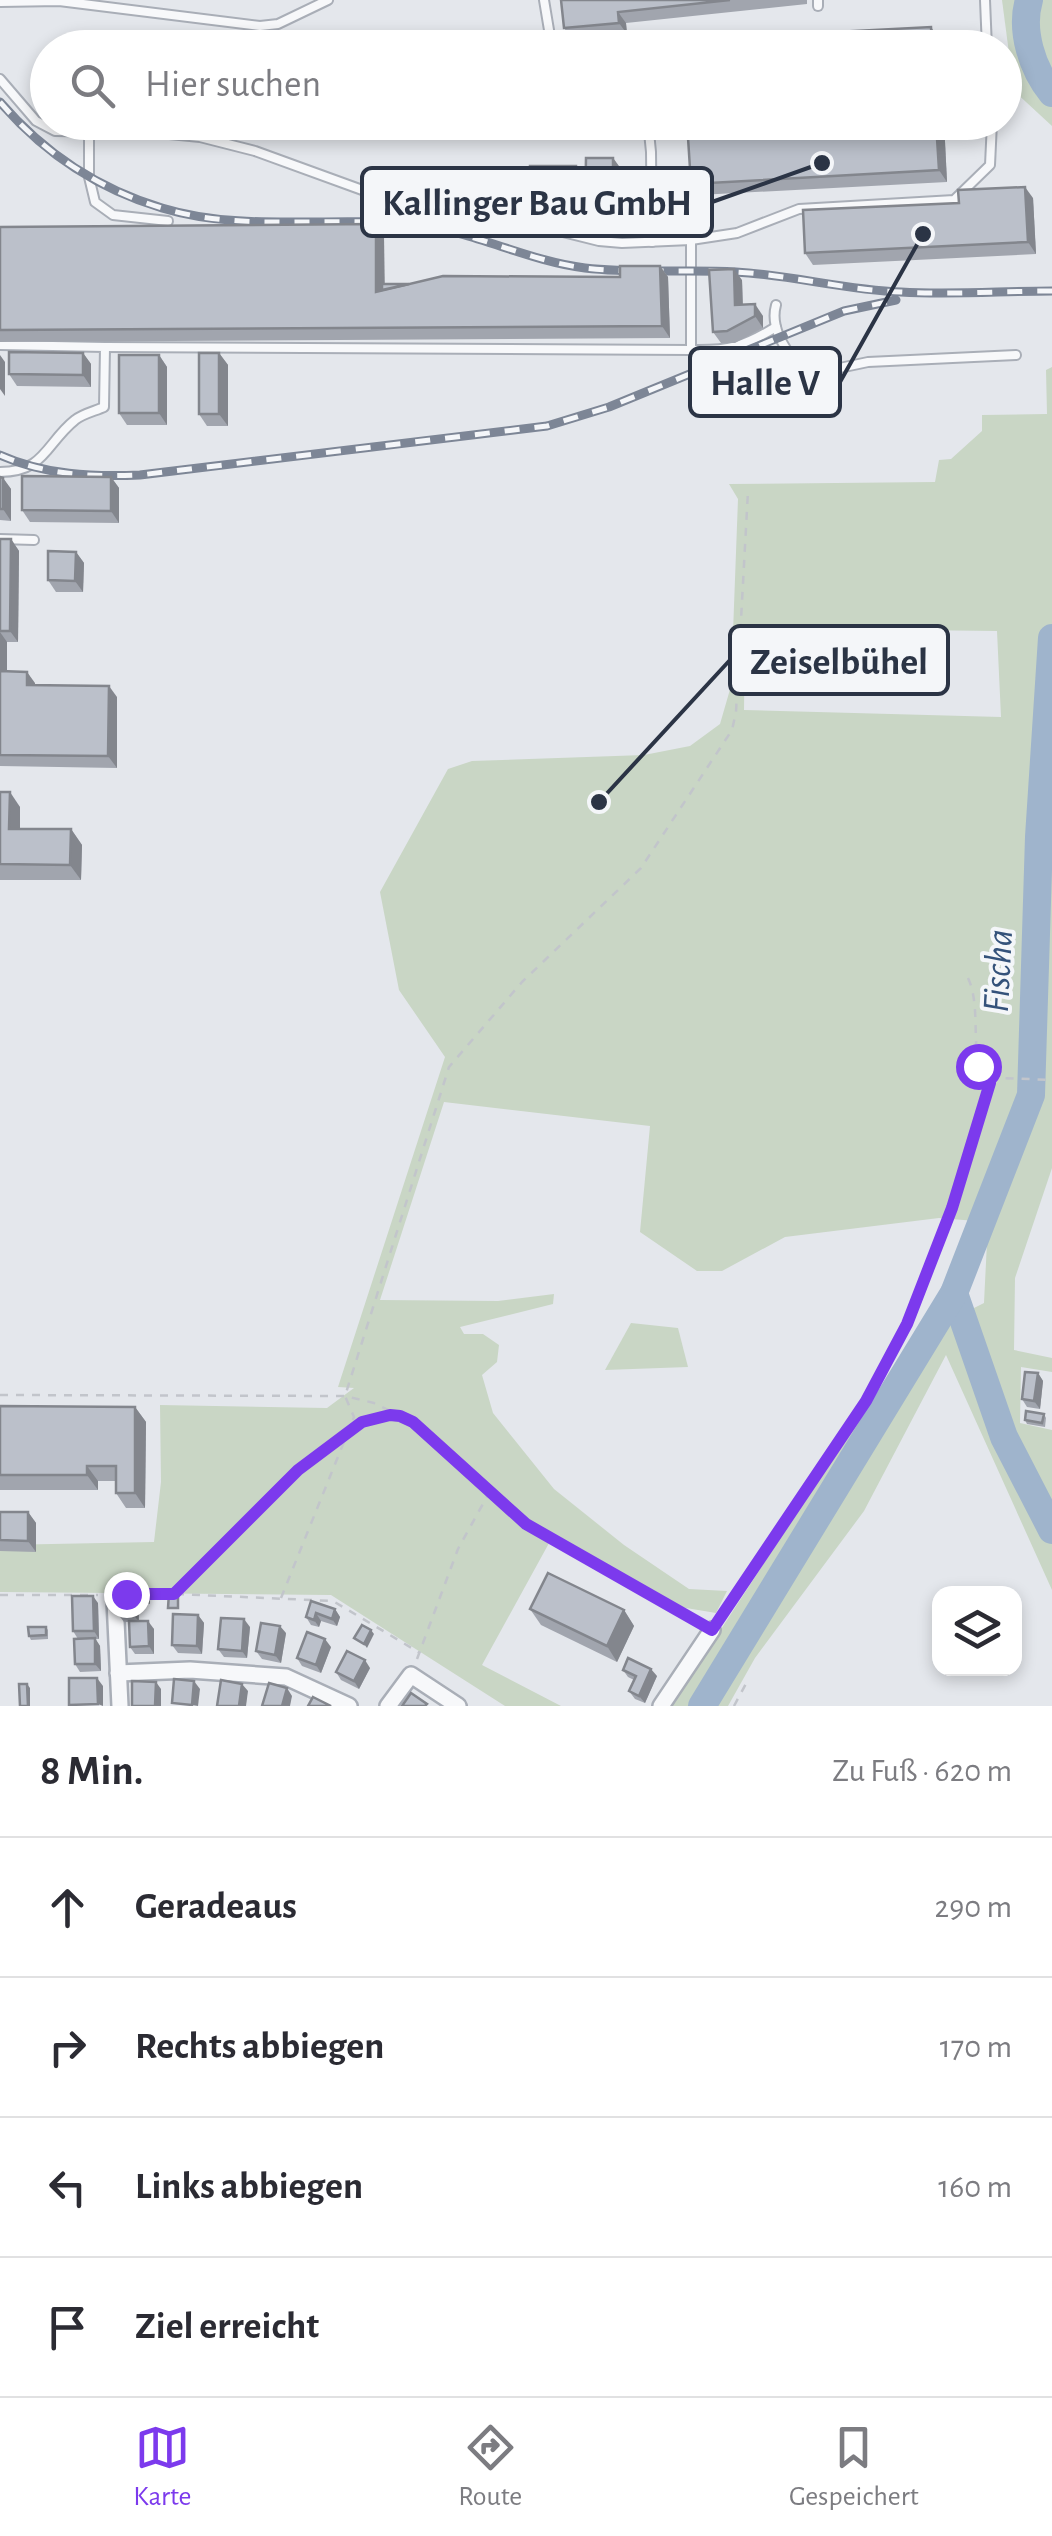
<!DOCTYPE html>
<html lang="de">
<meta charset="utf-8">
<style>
body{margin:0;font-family:"Alegreya Sans",sans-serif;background:#f7f7f7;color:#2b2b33}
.controls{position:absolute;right:30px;bottom:30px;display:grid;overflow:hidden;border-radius:20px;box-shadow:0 5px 15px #0003}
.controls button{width:90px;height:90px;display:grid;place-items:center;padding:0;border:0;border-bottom:2px solid #e1e1e2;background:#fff;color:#2b2b33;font:50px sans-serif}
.stop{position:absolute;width:30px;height:30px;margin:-22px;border:8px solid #7c3aed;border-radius:50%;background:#fff}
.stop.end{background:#7c3aed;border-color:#fff;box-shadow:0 2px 10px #0008}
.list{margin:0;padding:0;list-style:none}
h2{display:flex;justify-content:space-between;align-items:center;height:130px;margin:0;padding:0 40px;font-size:42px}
h2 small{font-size:32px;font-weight:400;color:#7c7c81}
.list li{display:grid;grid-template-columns:65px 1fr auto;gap:30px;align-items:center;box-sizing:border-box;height:140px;padding:0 40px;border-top:2px solid #e1e1e2}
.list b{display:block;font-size:38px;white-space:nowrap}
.list em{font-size:32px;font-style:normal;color:#7c7c81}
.icon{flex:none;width:55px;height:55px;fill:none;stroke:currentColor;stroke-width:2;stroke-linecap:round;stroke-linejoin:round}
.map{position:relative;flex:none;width:1052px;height:1706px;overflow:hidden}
.search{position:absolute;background:#fff;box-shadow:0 5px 15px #0003;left:30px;right:30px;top:30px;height:110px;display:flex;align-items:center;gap:25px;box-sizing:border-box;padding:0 35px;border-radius:55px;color:#7c7c81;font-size:38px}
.sheet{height:690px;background:#fff}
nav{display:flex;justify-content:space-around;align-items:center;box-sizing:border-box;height:140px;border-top:2px solid #e1e1e2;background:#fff;font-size:28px;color:#7c7c81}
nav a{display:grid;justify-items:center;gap:5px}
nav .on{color:#7c3aed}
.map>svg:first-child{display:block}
.green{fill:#c9d6c5;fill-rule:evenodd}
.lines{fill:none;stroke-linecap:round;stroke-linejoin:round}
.river{stroke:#9fb4cc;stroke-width:28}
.service-casing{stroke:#a9aeb7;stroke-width:12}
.minor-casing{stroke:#a9aeb7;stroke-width:20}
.path{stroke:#c2c5cb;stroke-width:2.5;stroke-dasharray:8 8;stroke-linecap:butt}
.service{stroke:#f7f8fa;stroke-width:8}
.minor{stroke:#f7f8fa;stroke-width:15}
.rail-casing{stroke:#7d8696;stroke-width:9}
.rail{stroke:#f4f6f9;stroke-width:5;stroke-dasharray:15;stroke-linecap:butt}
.wall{fill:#a1a5ae}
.shaded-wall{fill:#83868d}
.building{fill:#bbc0ca;stroke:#83868d;stroke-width:2.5}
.route{stroke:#7c3aed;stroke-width:12}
.labels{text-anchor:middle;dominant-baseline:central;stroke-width:8;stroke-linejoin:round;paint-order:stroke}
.water-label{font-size:38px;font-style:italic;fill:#34527a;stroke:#f4f6f9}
.leader{fill:none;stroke:#2b3445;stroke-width:4}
.callout-dot{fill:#2b3445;stroke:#f4f6f9;stroke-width:4}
.callout{fill:#f4f6f9;stroke:#2b3445;stroke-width:4}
.callout-label{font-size:38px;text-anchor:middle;font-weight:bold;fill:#2b3445}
</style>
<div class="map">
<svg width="1052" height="1706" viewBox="0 0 1052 1706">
<rect width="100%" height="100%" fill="#e4e7ec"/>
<!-- green -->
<g class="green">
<path d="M 1002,0 L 1052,0 L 1052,126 L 1014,91 Z"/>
<path d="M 1052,367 L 1052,1168 L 1015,1278 L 1014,1350 L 1052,1358 L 1052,1372 L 1021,1367 L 1020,1423 L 1052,1430 L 1052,1590 L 946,1355 L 864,1511 L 755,1658 L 728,1706 L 671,1706 L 869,1402 L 894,1405 L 944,1323 L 984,1303 L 988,1222 L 939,1218 L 785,1237 L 722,1271 L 697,1271 L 640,1232 L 650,1126 L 444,1102 L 380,1300 L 498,1301 L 554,1294 L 553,1304 L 460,1327 L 464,1334 L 483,1334 L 499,1345 L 497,1362 L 482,1375 L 493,1413 L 554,1489 L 624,1545 L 689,1589 L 727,1591 L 716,1613 L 680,1607 L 554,1534 L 482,1665 L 561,1706 L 505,1706 L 331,1595 L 0,1592 L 0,1545 L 154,1542 L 161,1482 L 160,1405 L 327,1408 L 354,1388 L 338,1387 L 445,1057 L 399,990 L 380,892 L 448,769 L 472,761 L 644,755 L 690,746 L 720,724 L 731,686 L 738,499 L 729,484 L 935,482 L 939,460 L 951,459 L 982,431 L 982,415 L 1047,414 L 1046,370 ZM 745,628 L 997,631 L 1001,717 L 744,710 Z"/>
<path d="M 631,1323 L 678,1328 L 688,1367 L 605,1370 Z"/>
</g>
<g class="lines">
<!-- river -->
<g class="river">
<path d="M 1029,0 C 1020,30 1032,69 1052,93"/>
<path d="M 954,1293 L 1004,1437 L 1052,1530"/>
<path d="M 702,1706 L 954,1293 L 1031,1095 L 1039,837 L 1052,638"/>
</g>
<defs>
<g id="service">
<path d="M 544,0 L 552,48"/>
<path d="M 818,0 L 818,6"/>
<path d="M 985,0 L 987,48"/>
<path d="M 0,2 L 59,1 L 260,26 L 278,24 L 328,0"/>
<path d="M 0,79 L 36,121 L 55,131 L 159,133 L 200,137 L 255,151 L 365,191 L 463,207 L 599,241 L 622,243 L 691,240 L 737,233 L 799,209 L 954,200 L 990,165 L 992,122"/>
<path d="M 648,122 L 651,152 L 652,242"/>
<path d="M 89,133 L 89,177 L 95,202 L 113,215 L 168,221"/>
<path d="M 776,305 C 769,330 788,352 802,372 L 816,373 L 868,362 L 1016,355"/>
<path d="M 0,345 L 105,347 L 104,407 C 95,411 82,414 75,420 C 46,443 45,472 0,472"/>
<path d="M 105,347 L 691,350 L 691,240"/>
<path d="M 691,350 C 729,351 743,347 776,327"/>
<path d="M 0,539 L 34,540"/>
</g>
<g id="minor">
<path d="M 115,1600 L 120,1706"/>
<path d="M 118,1673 L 190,1670 L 286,1677 L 349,1706"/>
<path d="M 388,1706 L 411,1675 L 458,1706"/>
<path d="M 661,1706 L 712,1630"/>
</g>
</defs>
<!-- service casing -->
<use href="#service" class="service-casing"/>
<!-- minor casing -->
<use href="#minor" class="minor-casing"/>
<!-- path -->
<g class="path">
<path d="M 968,978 C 983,1010 967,1058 988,1082"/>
<path d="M 990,1081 L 1001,1078 L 1052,1080"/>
<path d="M 0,1395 L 345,1396 L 374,1403 L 413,1422 L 526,1523 L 700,1623"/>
<path d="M 175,1593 L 297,1471 L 362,1421 L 399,1416"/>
<path d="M 146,1594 L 168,1594"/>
<path d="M 176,1594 L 333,1601 L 420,1653"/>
<path d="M 0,1595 L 98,1595"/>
<path d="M 281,1598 L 354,1417 L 345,1396 L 449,1067 L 522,982 L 641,868 L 732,730 L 736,712 L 748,491"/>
<path d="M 720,1618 L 865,1401 L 907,1324 L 952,1208 L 989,1083"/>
<path d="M 417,1659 L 458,1549 L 489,1493"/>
<path d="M 734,1706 L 749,1678"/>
</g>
<!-- service -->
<use href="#service" class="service"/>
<!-- minor -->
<use href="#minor" class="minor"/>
<defs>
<g id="rail">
<path d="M 0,102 C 43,152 98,189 162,208 C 244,233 333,215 417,225 C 475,232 528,261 585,268 C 636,274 686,269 736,272 C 791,275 846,290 901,292 C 951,295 1002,291 1052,291"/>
<path d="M 0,455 C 45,475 92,477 140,475 L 547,426 L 609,407 L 844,311 L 896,300"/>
</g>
</defs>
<!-- rail casing -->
<use href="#rail" class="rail-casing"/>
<!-- rail -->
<use href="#rail" class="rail"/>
</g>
<!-- wall -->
<g class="wall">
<path d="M 561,0 L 807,0 L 807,4 L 626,23 L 627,34 L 572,40 L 564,28 Z"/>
<path d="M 687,122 L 944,122 L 947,182 L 699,195 L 691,184 Z"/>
<path d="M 613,158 L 629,180 L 628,234 L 601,233 L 585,211 Z"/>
<path d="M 584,177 L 585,222 L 561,222 L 553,211 L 553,200 L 538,200 L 530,188 Z"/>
<path d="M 1033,198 L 1036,254 L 813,265 L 805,253 L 959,203 Z"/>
<path d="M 376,224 L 384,236 L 384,284 L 620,277 L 660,266 L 668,277 L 670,338 L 0,342 L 0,227 Z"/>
<path d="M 742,280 L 743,305 L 763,316 L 763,328 L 735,343 L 721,343 L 713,332 Z"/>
<path d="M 83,353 L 91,364 L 91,387 L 17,386 L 9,374 Z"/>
<path d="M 219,353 L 228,365 L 228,426 L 207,426 L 199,414 Z"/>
<path d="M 159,355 L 167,367 L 167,425 L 127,425 L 119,413 Z"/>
<path d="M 0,477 L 3,478 L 11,489 L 11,521 L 0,520 Z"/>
<path d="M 111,477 L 119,488 L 119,523 L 30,522 L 22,510 Z"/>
<path d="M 0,539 L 11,539 L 19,551 L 18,642 L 7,642 L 7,671 L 27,672 L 35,685 L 117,697 L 117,768 L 0,766 Z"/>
<path d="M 76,552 L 84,563 L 83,592 L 56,592 L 48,580 Z"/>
<path d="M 0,792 L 20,807 L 20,829 L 71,829 L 82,845 L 81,880 L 0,880 Z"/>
<path d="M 1038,1373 L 1043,1381 L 1040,1409 L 1027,1407 L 1022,1399 Z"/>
<path d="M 0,1406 L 135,1407 L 146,1422 L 145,1508 L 126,1508 L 116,1493 L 116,1481 L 98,1481 L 98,1490 L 0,1490 Z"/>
<path d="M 1044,1414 L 1046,1418 L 1045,1427 L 1027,1424 L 1025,1420 Z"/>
<path d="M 0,1512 L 28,1512 L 36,1523 L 36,1552 L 0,1551 Z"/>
<path d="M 118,1588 L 150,1595 L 150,1604 L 138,1604 L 139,1621 L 154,1629 L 154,1654 L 135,1654 L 130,1647 L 129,1622 L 124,1622 L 118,1614 Z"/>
<path d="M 98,1603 L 99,1639 L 95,1639 L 100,1646 L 101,1671 L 80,1672 L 75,1664 L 78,1639 L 73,1631 Z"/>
<path d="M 335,1609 L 340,1617 L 337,1626 L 321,1621 L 319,1627 L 311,1625 L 306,1617 Z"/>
<path d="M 530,1609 L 624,1610 L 634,1626 L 617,1662 L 541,1625 Z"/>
<path d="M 198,1615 L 204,1623 L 202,1654 L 178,1653 L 172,1645 Z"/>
<path d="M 46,1627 L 48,1630 L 48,1639 L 31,1640 L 29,1636 Z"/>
<path d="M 250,1627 L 247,1658 L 224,1657 L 218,1649 Z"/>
<path d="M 286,1633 L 281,1663 L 262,1659 L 256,1651 Z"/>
<path d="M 331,1647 L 321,1673 L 302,1666 L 297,1658 Z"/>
<path d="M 370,1668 L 359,1689 L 341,1680 L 336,1672 Z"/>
<path d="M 623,1670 L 657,1676 L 645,1703 L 635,1699 L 629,1691 L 634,1680 L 628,1677 Z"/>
</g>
<!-- shaded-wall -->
<g class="shaded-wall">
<path d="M 618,12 L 626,23 L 627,34 L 619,23 Z"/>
<path d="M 931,27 L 939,39 L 940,48 L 932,48 Z"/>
<path d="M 936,122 L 944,122 L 947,182 L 939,170 Z"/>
<path d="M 613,158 L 629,180 L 628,234 L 613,211 Z"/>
<path d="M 576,166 L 584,177 L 585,222 L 577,211 Z"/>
<path d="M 1025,187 L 1033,198 L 1036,254 L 1028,242 Z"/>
<path d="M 376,224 L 384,236 L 385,298 L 376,292 Z"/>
<path d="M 660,266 L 668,277 L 670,338 L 662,326 Z"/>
<path d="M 734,269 L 742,280 L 743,317 L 735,305 Z"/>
<path d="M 755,304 L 763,316 L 763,328 L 755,316 Z"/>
<path d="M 83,353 L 91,364 L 91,387 L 83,375 Z"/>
<path d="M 219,353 L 228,365 L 228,426 L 219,414 Z"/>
<path d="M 0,355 L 5,362 L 5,396 L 0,389 Z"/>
<path d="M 159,355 L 167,367 L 167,425 L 159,413 Z"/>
<path d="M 111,477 L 119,488 L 119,523 L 111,511 Z"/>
<path d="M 3,478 L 11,489 L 11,521 L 3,509 Z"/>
<path d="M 11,539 L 19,551 L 18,642 L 10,631 Z"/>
<path d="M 76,552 L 84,563 L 83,592 L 75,581 Z"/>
<path d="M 0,632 L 7,642 L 7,683 L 0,673 Z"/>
<path d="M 27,672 L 35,683 L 35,696 L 27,685 Z"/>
<path d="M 109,686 L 117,697 L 117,768 L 108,756 Z"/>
<path d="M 10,792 L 20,807 L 20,844 L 9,829 Z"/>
<path d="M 71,829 L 82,845 L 81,880 L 70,865 Z"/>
<path d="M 1038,1373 L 1043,1381 L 1040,1409 L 1034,1401 Z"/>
<path d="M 135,1407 L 146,1422 L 145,1508 L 135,1493 Z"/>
<path d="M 87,1466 L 98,1481 L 98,1490 L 87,1475 Z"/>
<path d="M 28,1512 L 36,1523 L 36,1552 L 28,1541 Z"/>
<path d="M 144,1588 L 150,1595 L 150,1604 L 144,1596 Z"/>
<path d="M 93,1596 L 98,1603 L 99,1639 L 94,1631 Z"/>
<path d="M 133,1597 L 138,1604 L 139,1622 L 133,1614 Z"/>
<path d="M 335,1609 L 340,1617 L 337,1626 L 332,1619 Z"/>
<path d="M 624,1610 L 634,1626 L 617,1662 L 607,1646 Z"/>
<path d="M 316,1613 L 321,1621 L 319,1627 L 314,1620 Z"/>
<path d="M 198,1615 L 204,1623 L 202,1654 L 197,1646 Z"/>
<path d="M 244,1619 L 250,1627 L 247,1658 L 242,1651 Z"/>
<path d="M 148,1621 L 154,1629 L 154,1654 L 149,1646 Z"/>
<path d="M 280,1626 L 286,1633 L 281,1663 L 275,1655 Z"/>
<path d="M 371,1630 L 374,1634 L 367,1648 L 364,1644 Z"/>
<path d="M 95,1638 L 100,1646 L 101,1671 L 95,1664 Z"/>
<path d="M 325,1639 L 331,1647 L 321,1673 L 316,1665 Z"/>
<path d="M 365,1660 L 370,1668 L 359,1689 L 354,1681 Z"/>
<path d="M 651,1669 L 657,1676 L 645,1703 L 639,1696 Z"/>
<path d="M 97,1678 L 103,1686 L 103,1706 L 98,1704 Z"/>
<path d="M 194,1681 L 200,1689 L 198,1706 L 192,1705 Z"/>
<path d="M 156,1682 L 161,1689 L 161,1706 L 155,1706 Z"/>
<path d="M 27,1684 L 30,1688 L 30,1706 L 28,1706 Z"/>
<path d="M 242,1684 L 248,1691 L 246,1706 L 239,1706 Z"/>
<path d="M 287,1688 L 292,1696 L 290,1706 L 282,1706 Z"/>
</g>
<!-- building -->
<g class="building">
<path d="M 561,0 L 730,0 L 618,12 L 619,23 L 564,28 Z"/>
<path d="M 931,27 L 932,48 L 683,48 L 683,40 Z"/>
<path d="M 687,122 L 936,122 L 939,170 L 691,184 Z"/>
<path d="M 586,158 L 613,158 L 613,211 L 585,211 Z"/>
<path d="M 530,166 L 576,166 L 577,211 L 553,211 L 553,188 L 530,188 Z"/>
<path d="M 1025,187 L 1028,242 L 805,253 L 803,210 L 959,203 L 958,190 Z"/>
<path d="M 376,224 L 376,292 L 443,276 L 620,277 L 620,266 L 660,266 L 662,326 L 0,330 L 0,227 Z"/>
<path d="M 734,269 L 735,305 L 755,304 L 755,316 L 727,331 L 713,332 L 709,270 Z"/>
<path d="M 382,284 L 409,284 L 382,290 Z"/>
<path d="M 9,352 L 83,353 L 83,375 L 9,374 Z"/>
<rect x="199" y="353" width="20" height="61"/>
<rect x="119" y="355" width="40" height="58"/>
<path d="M 22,476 L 111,477 L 111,511 L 22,510 Z"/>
<path d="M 0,477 L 3,478 L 3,509 L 0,509 Z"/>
<path d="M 0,539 L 11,539 L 10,631 L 0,631 Z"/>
<path d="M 48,551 L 76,552 L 75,581 L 48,580 Z"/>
<path d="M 0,671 L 27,672 L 27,685 L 109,686 L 108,756 L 0,755 Z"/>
<path d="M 0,792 L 10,792 L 9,829 L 71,829 L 70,865 L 0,864 Z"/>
<path d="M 1025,1372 L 1038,1373 L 1034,1401 L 1022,1399 Z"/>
<path d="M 0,1406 L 135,1407 L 135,1493 L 116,1493 L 116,1466 L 87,1466 L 87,1475 L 0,1475 Z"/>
<path d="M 1026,1411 L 1044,1414 L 1042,1423 L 1025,1420 Z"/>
<path d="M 0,1512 L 28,1512 L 28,1541 L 0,1540 Z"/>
<path d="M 548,1573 L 624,1610 L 607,1646 L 530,1609 Z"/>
<path d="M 118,1588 L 144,1588 L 144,1596 L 133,1597 L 133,1614 L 118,1614 Z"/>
<path d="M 169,1593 L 178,1594 L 178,1608 L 168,1608 Z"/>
<path d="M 72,1596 L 93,1596 L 94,1631 L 73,1631 Z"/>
<path d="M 311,1601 L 335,1609 L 332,1619 L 316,1613 L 314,1620 L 306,1617 Z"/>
<path d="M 173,1614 L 198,1615 L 197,1646 L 172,1645 Z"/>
<path d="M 221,1618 L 244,1619 L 242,1651 L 218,1649 Z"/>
<path d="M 129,1621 L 148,1621 L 149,1646 L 130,1647 Z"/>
<path d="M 261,1623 L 280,1626 L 275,1655 L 256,1651 Z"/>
<path d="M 362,1625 L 371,1630 L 364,1644 L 354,1638 Z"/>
<path d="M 28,1627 L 46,1627 L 46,1635 L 29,1636 Z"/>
<path d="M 307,1632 L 325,1639 L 316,1665 L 297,1658 Z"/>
<path d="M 95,1638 L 95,1664 L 75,1664 L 74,1639 Z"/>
<path d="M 347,1651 L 365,1660 L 354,1681 L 336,1672 Z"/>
<path d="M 628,1658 L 651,1669 L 639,1696 L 629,1691 L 636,1676 L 623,1670 Z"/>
<path d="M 69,1678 L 97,1678 L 98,1704 L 69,1705 Z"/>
<path d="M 174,1679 L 194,1681 L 192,1705 L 172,1703 Z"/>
<path d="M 221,1680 L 242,1684 L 239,1706 L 217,1706 Z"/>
<path d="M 132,1681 L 156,1682 L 155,1706 L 132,1706 Z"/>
<path d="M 269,1683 L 287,1688 L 282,1706 L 262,1706 Z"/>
<path d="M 19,1684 L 27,1684 L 28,1706 L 20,1706 Z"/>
<path d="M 411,1693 L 427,1704 L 425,1706 L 402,1706 Z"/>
<path d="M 313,1697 L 331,1706 L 308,1706 Z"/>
</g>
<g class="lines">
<!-- route -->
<path class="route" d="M 126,1594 L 174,1594 L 298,1470 L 362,1422 L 390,1415 L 400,1416 L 413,1422 L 526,1524 L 712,1630 L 866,1401 L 907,1324 L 952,1208 L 990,1083 L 985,1081 L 978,1066"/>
</g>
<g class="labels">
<!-- water labels -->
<g class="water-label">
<text transform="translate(999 971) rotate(-87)">Fischa</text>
</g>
</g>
<!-- callouts -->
<path class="leader" d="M822 163L712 202M923 234L840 382M599 802L730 660"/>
<g class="callout-dot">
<circle cx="822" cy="163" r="10"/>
<circle cx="923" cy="234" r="10"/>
<circle cx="599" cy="802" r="10"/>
</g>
<g class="callout">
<rect x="362" y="168" width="350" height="68" rx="10"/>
<rect x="690" y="348" width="150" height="68" rx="10"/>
<rect x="730" y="626" width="218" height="68" rx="10"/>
</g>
<g class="callout-label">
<text x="537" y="215">Kallinger Bau GmbH</text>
<text x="765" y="395">Halle V</text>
<text x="839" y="674">Zeiselbühel</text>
</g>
</svg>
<div class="controls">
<button><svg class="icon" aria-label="layers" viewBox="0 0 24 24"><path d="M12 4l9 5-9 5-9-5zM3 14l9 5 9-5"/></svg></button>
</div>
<div class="stop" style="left:978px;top:1066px"></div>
<div class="stop end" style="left:126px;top:1594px"></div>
<div class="search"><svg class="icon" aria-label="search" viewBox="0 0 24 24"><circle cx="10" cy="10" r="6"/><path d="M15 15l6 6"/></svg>Hier suchen</div>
</div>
<section class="sheet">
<h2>8 Min.<small>Zu Fuß · 620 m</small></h2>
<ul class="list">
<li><svg class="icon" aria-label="ahead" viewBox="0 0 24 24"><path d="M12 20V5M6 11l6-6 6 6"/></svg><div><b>Geradeaus</b></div><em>290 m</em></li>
<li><svg class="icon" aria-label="right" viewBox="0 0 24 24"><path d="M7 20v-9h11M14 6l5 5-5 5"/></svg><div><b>Rechts abbiegen</b></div><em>170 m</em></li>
<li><svg class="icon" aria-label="left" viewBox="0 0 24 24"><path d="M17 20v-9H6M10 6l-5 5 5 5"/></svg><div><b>Links abbiegen</b></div><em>160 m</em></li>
<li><svg class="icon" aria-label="arrive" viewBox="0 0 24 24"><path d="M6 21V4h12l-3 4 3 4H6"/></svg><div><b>Ziel erreicht</b></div></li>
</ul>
</section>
<nav>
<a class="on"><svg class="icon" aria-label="map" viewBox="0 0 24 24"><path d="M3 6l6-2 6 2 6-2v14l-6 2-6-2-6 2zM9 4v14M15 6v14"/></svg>Karte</a>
<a><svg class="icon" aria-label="directions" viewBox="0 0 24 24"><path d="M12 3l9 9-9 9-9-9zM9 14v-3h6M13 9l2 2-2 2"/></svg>Route</a>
<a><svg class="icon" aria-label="saved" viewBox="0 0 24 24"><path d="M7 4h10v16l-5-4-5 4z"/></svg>Gespeichert</a>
</nav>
